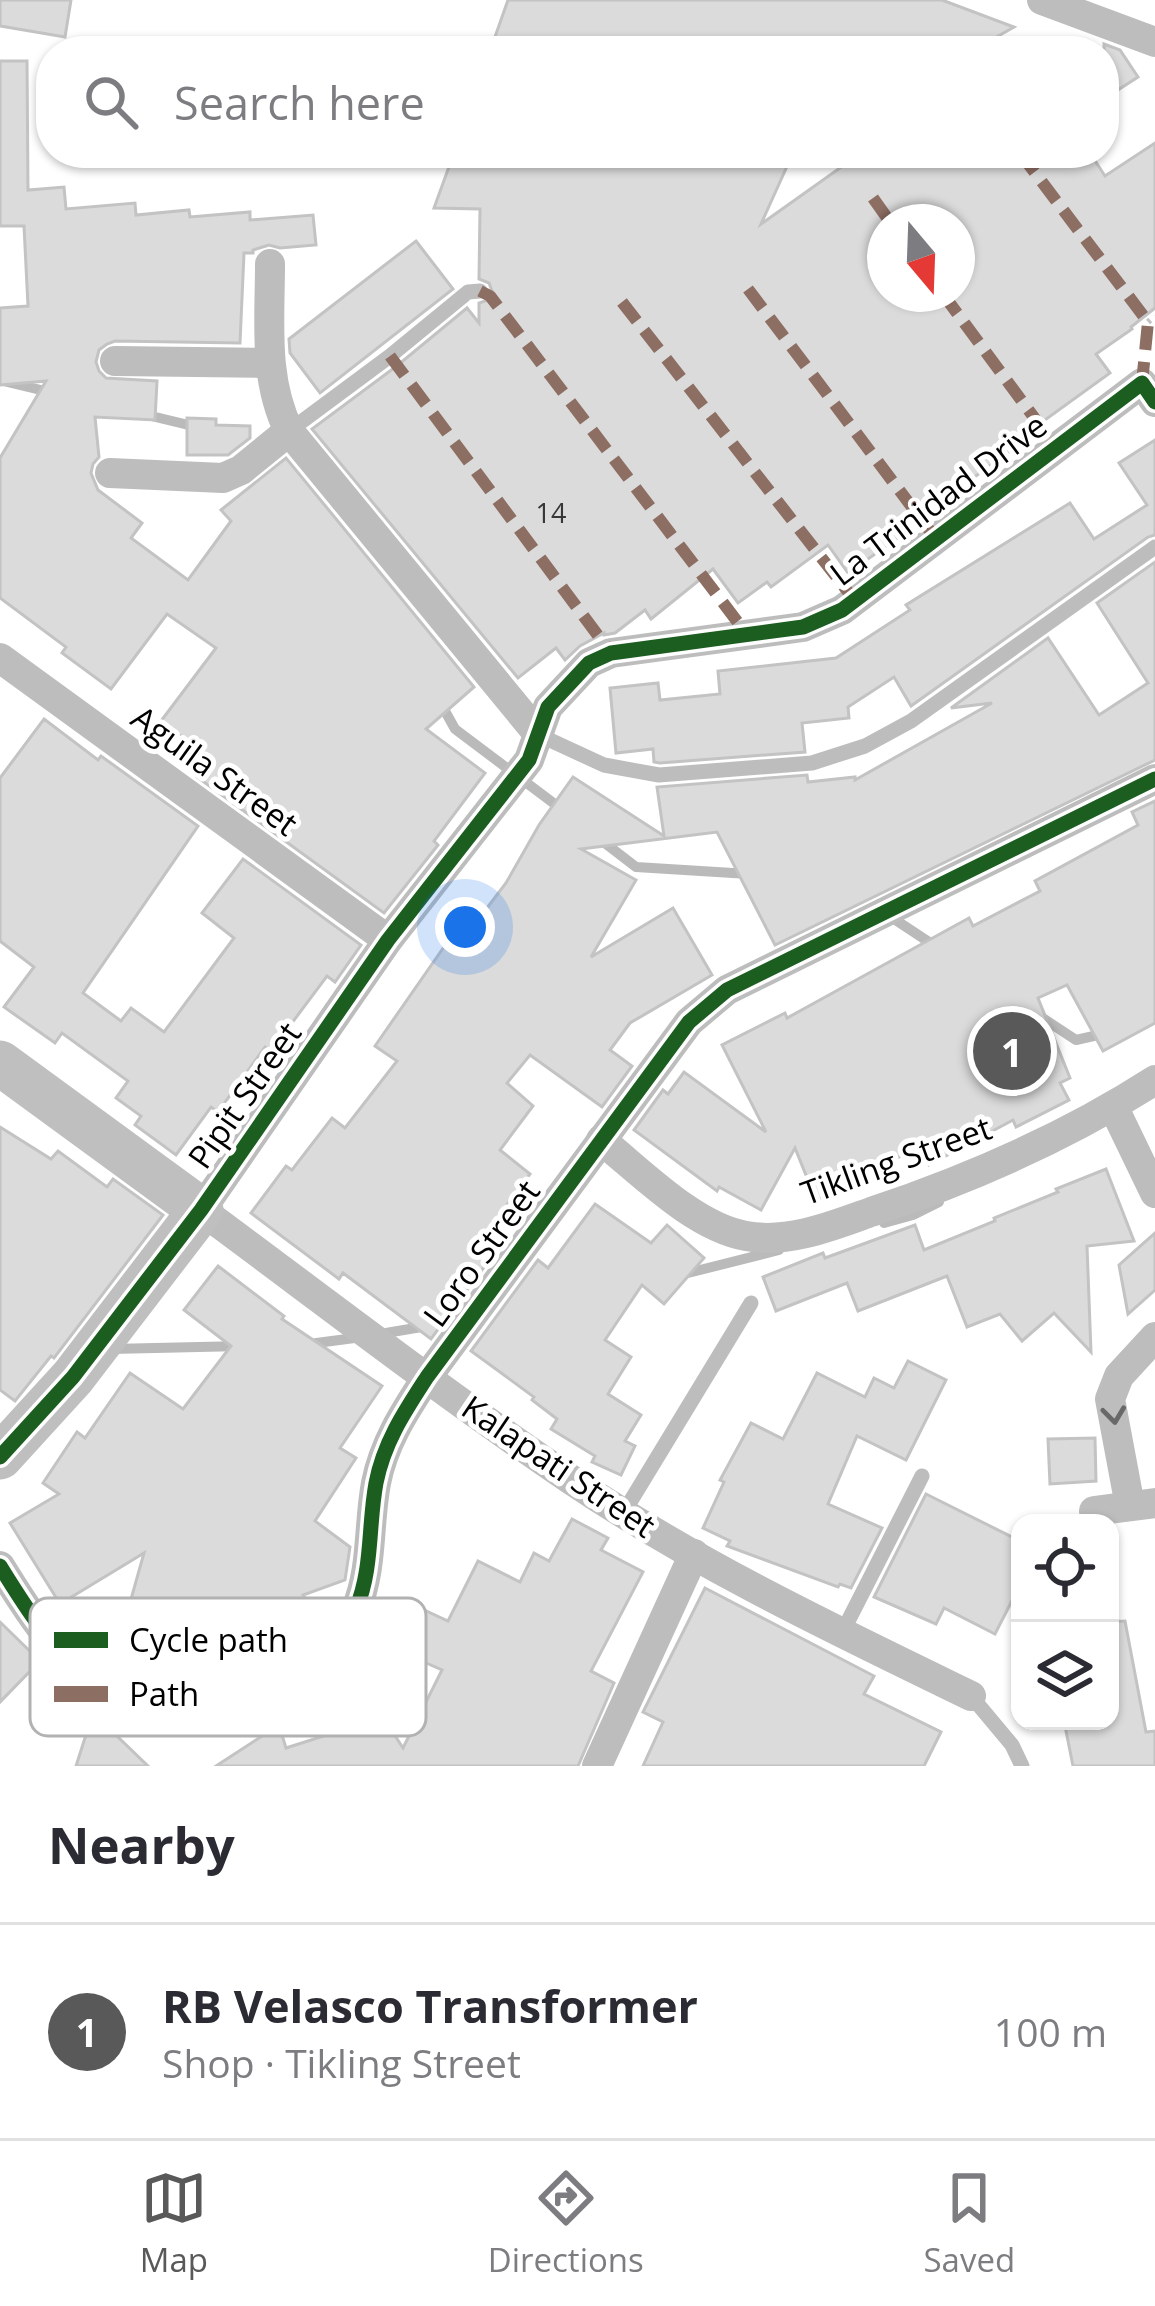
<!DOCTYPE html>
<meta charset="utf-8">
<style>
body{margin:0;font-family:"Open Sans",sans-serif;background:#f7f7f7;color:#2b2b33}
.controls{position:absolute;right:36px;bottom:36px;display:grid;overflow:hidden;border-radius:24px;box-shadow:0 3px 9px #0004}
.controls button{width:108px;height:108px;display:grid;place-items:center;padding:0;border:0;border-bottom:3px solid #e1e1e2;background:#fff;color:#2b2b33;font:60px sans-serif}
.compass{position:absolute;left:867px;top:204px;width:108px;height:108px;border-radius:50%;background:#fff;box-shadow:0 3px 9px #0004;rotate:161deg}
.you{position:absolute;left:465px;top:927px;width:42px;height:42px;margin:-30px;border:9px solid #fff;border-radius:50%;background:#1a73e8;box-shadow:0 0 0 18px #1a73e833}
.badge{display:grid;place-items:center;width:78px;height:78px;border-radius:50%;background:#595959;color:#fff;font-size:39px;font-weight:700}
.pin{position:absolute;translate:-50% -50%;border:6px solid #fff;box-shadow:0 3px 12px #0006}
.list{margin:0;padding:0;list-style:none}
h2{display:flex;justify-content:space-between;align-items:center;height:156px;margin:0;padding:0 48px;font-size:51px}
h2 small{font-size:39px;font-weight:400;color:#7c7c81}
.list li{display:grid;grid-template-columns:78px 1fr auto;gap:36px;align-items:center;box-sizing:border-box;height:216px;padding:0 48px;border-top:3px solid #e1e1e2}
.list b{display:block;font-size:45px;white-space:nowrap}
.list p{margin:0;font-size:39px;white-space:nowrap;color:#7c7c81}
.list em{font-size:39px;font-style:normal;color:#7c7c81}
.icon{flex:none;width:66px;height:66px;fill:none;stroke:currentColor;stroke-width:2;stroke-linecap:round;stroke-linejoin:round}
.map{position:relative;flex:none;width:1155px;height:1766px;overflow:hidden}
.search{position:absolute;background:#fff;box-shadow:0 3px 9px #0004;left:36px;right:36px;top:36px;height:132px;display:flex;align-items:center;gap:30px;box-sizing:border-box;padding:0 42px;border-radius:48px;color:#7c7c81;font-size:45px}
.sheet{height:372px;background:#fff}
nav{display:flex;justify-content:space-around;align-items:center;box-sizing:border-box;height:168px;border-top:3px solid #e1e1e2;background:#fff;font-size:33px;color:#7c7c81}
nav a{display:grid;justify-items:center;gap:6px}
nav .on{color:#595959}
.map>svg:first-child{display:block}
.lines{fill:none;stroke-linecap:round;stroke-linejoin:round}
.stream{stroke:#bababa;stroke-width:10}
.building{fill:#dbdbdb;stroke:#c3c3c3;stroke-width:3;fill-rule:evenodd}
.path{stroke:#c2c2c2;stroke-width:6;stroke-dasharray:3 6;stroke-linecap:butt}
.lane{stroke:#bdbdbd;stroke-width:15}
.street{stroke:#bdbdbd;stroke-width:30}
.secondary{stroke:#bfbfbf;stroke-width:45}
.quiet{stroke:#8d6e63;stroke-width:12;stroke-dasharray:24 12;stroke-linecap:butt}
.cycleway-casing{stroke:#fff;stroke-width:22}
.cycleway{stroke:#1b5e20;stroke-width:15}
.oneway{stroke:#686868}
.labels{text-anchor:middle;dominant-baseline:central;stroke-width:10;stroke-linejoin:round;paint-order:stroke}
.number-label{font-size:27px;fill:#373737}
.street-label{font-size:33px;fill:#000;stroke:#fff}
.key{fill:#fff;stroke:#b2b2b2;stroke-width:3}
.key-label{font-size:33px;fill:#000}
</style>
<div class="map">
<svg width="1155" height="1766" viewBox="0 0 1155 1766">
<rect width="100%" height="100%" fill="#fff"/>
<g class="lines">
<!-- stream -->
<g class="stream">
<path d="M 0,380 L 49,392"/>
<path d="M 143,414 L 201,428"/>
<path d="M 440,702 L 455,729 L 564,811"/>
<path d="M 597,837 L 636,867 L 749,874"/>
<path d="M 888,915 L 938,948"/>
<path d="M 1038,1015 L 1076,1040 L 1107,1033"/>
<path d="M 884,1223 L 913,1215 L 939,1202"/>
<path d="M 680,1275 L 779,1250"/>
<path d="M 380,1334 L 463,1320"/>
<path d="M 309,1344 L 362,1337"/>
<path d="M 111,1349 L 243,1346"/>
</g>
</g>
<!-- building -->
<g class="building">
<path d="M 0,0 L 71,0 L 65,37 L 0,26 Z"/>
<path d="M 508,0 L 942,0 L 1014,27 L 972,51 L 490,51 Z"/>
<path d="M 1104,44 L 1120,50 L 1138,77 L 1104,99 Z"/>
<path d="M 0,61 L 27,61 L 28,190 L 64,187 L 66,209 L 135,203 L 136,215 L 189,210 L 190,217 L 250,212 L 250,220 L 313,215 L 316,245 L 280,248 L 269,245 L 253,250 L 253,253 L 244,253 L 240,343 L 115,341 L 107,344 L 99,350 L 96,362 L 99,371 L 106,378 L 157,381 L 155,420 L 95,417 L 99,457 L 93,464 L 91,473 L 98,490 L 142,523 L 131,538 L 188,580 L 231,521 L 221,510 L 286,458 L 474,687 L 426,729 L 485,773 L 434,841 L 438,845 L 384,913 L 197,777 L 211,759 L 161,721 L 216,648 L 167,614 L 111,689 L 62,653 L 66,647 L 0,598 L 0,458 L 46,381 L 0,385 L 0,308 L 28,306 L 24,226 L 0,226 Z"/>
<path d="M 1155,143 L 1155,308 L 1131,327 L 1132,329 L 1096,354 L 1110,373 L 1031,430 L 1034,434 L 905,527 L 908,531 L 848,573 L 828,545 L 771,587 L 767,582 L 738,603 L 713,569 L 651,619 L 645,610 L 615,633 L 604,635 L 604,633 L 580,646 L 565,660 L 556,648 L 518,678 L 312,429 L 398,365 L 467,308 L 479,323 L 479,303 L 488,300 L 492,291 L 489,283 L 479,279 L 480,209 L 434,208 L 454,153 L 793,153 L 761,224 L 861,153 L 1090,153 L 1105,176 ZM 885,222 L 957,222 L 957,294 L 885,294 Z"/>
<path d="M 416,241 L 453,289 L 320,393 L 290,353 L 289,339 Z"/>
<path d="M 187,418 L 216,419 L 216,425 L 250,426 L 250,438 L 228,455 L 187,455 Z"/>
<path d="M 1155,440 L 1155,535 L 1148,537 L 911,706 L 894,677 L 848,707 L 849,718 L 802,723 L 805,752 L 660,763 L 654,762 L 653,749 L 616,753 L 610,688 L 658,683 L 660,700 L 720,694 L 718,671 L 836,658 L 910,610 L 906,605 L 1070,503 L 1094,539 L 1147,505 L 1119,463 Z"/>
<path d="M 1155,562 L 1155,760 L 775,945 L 717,832 L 581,849 L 636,880 L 591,957 L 673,908 L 712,975 L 630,1023 L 610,1050 L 632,1066 L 602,1107 L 530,1055 L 507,1083 L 533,1106 L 500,1150 L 530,1174 L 492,1225 L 507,1236 L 431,1339 L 343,1273 L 339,1279 L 251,1213 L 286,1166 L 292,1170 L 332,1118 L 345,1128 L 397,1061 L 375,1046 L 446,944 L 455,950 L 506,883 L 539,825 L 573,777 L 664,836 L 657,787 L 807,775 L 808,782 L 855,777 L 855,780 L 992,703 L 951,708 L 1048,638 L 1099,715 L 1148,683 L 1097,603 Z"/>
<path d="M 44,719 L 98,760 L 101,756 L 198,826 L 83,993 L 121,1021 L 131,1008 L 164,1032 L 234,938 L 202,913 L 243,859 L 361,945 L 335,982 L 327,976 L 271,1051 L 265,1047 L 218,1112 L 211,1107 L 176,1155 L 135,1125 L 141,1116 L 116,1098 L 128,1081 L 62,1033 L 55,1043 L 4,1007 L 34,967 L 0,941 L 0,778 Z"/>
<path d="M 1155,801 L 1155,1023 L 1103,1051 L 1067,985 L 1038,998 L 1070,1078 L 1060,1083 L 1069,1100 L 1016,1127 L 1013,1120 L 929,1165 L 921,1150 L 867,1167 L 870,1175 L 851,1183 L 852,1186 L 816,1200 L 795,1148 L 761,1210 L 719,1187 L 717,1191 L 634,1130 L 663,1090 L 668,1094 L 684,1072 L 766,1132 L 722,1045 L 785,1013 L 787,1018 L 969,918 L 973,926 L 1040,891 L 1035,881 L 1138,825 L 1132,812 Z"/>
<path d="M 0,1127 L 51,1159 L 58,1151 L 107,1187 L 113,1179 L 163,1215 L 54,1358 L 51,1356 L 15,1401 L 0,1390 Z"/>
<path d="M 1106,1169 L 1134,1241 L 1087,1246 L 1091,1352 L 1054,1313 L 1022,1341 L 1000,1314 L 967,1327 L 947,1276 L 858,1311 L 847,1283 L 776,1311 L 763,1277 L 823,1253 L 825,1258 L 915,1225 L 924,1250 L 995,1221 L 994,1218 L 1058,1192 L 1056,1189 Z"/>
<path d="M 595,1204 L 651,1243 L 667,1225 L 704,1258 L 664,1304 L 642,1285 L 605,1340 L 631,1357 L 608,1394 L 641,1415 L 625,1441 L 635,1446 L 621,1475 L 592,1462 L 595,1456 L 551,1429 L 557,1419 L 532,1400 L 534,1397 L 471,1351 L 538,1260 L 548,1268 Z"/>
<path d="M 1155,1233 L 1155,1290 L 1128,1314 L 1119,1265 Z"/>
<path d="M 218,1266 L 284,1316 L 282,1319 L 382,1386 L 340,1448 L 356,1458 L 315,1521 L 350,1547 L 345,1580 L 303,1595 L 324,1627 L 280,1670 L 255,1680 L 229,1687 L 145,1676 L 143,1680 L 112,1667 L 144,1553 L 60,1604 L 10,1523 L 59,1494 L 43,1483 L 77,1432 L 85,1438 L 130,1373 L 183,1409 L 231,1346 L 184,1310 Z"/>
<path d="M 908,1361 L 946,1380 L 906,1460 L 857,1436 L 828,1504 L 882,1528 L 851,1588 L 840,1584 L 838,1587 L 727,1546 L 730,1541 L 703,1528 L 724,1482 L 720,1480 L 751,1423 L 783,1439 L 817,1373 L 865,1397 L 874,1378 L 894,1388 Z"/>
<path d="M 1095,1438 L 1096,1481 L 1050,1484 L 1048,1439 Z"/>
<path d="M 926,1494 L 1020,1541 L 1020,1585 L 995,1634 L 944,1608 L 936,1624 L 874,1597 Z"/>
<path d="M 572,1519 L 608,1538 L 601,1550 L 643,1572 L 591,1671 L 614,1683 L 578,1766 L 216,1766 L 279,1725 L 286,1748 L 355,1726 L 332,1690 L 356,1675 L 403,1748 L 442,1670 L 388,1646 L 409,1603 L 448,1621 L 478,1561 L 520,1582 L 534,1553 L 549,1561 Z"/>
<path d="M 705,1588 L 874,1676 L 864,1694 L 941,1732 L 924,1766 L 643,1766 L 663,1722 L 643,1712 Z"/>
<path d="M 1125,1621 L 1146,1732 L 1155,1731 L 1155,1766 L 1073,1766 L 1064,1721 L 1110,1721 L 1110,1622 Z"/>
<path d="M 0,1622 L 40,1661 L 0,1702 Z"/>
<path d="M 93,1713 L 148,1766 L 76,1766 Z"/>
</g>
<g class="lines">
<!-- path -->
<path class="path" d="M 1148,322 L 1155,316"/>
<!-- lane -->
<g class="lane">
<path d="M 289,431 L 390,356 L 468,292 L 480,291"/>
<path d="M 539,735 L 604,765 L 659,775 L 812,763 L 865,746 L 911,721 L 1155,547"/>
<path d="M 624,1512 L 751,1303"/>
<path d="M 842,1633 L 922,1476"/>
<path d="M 971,1696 L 1012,1745 L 1022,1766"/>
</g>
<!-- street -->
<g class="street">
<path d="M 1042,0 L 1155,42"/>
<path d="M 270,264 C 270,321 263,379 289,431 L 539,735"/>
<path d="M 115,361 L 270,363"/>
<path d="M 110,473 L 223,478 L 241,470 L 289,431"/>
<path d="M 0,658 L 388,940"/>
<path d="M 1113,1106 L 1155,1193"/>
<path d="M 601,1140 C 641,1172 694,1227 746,1236 C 788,1244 832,1226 871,1212 C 970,1179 1068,1136 1155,1080"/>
<path d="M 1130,1506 L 1110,1399 L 1119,1376 L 1155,1337"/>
<path d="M 1094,1511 L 1155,1503"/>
<path d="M 0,1566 C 23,1603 49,1646 85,1673 C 150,1720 252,1723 315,1669 C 333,1654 346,1630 356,1609 C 373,1568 368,1526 376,1483 C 384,1442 405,1411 427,1377 L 689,1022 L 727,990 L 1155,779"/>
<path d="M 971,1696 C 835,1630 696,1564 570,1479 C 444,1394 323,1300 201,1210 L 388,940 L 529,760 L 548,707 L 589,663 L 611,653 L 803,627 L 842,610 L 1142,383 L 1155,402"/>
<path d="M 597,1766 L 694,1554"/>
</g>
<!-- secondary -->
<path class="secondary" d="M 0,1063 L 201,1210 L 73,1377 L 0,1457"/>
<!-- quiet -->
<g class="quiet">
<path d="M 1020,153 L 1148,322 L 1142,383"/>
<path d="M 873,198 L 890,222"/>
<path d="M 748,289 L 936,539"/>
<path d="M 480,291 L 490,296 L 746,633"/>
<path d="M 943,294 L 1055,446"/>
<path d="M 622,302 L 856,602"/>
<path d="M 390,356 L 611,653"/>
</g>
<defs>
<g id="cycleway">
<path d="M 0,1457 L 73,1377 L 201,1210 L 388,940 L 529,760 L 548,707 L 589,663 L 611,653 L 803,627 L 842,610 L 1142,383 L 1155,402"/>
<path d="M 0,1566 C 23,1603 49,1646 85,1673 C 150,1720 252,1723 315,1669 C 333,1654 346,1630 356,1609 C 373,1568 368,1526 376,1483 C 384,1442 405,1411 427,1377 L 689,1022 L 727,990 L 1155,779"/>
</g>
</defs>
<!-- cycleway casing -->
<use href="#cycleway" class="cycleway-casing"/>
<!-- cycleway -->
<use href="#cycleway" class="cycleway"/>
</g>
<!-- one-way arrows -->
<defs><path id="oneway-chevron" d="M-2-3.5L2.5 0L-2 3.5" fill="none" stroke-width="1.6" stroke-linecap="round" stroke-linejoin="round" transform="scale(3)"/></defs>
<use class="oneway" href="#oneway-chevron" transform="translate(1114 1415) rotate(83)"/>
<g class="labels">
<!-- number labels -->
<g class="number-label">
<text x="551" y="512">14</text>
</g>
<!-- street labels -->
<g class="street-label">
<text transform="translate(938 499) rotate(-37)">La Trinidad Drive</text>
<text transform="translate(215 770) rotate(36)">Aguila Street</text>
<text transform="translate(244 1095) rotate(-55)">Pipit Street</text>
<text transform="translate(896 1160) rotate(-20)">Tikling Street</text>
<text transform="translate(481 1253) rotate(-54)">Loro Street</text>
<text transform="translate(559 1466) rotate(34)">Kalapati Street</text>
</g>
</g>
<!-- legend -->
<rect x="30" y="1598" width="396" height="138" rx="18" class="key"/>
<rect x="54" y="1632" width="54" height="16" fill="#1b5e20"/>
<rect x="54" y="1686" width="54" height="16" fill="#8d6e63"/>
<g class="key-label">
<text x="129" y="1652">Cycle path</text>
<text x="129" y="1706">Path</text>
</g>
</svg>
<div class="controls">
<button><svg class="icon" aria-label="locate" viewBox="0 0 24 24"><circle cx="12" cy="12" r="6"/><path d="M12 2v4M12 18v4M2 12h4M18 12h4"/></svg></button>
<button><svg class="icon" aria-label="layers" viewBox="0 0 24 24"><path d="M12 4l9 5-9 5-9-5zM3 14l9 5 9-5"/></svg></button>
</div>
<svg class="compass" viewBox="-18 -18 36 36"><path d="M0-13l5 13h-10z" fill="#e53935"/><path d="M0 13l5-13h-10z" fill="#7c7c81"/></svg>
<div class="you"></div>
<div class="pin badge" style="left:1012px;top:1051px">1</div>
<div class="search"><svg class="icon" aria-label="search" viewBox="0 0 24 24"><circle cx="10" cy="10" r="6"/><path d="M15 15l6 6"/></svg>Search here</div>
</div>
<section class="sheet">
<h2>Nearby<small></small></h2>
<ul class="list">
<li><span class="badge">1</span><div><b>RB Velasco Transformer</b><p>Shop · Tikling Street</p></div><em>100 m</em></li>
</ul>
</section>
<nav>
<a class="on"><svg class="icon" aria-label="map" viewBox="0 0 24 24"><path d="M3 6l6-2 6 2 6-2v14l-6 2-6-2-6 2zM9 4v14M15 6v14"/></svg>Map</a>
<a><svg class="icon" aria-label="directions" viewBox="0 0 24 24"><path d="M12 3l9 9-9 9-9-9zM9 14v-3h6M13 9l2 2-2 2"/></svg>Directions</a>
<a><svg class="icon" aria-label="saved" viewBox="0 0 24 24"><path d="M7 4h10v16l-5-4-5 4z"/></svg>Saved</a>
</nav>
